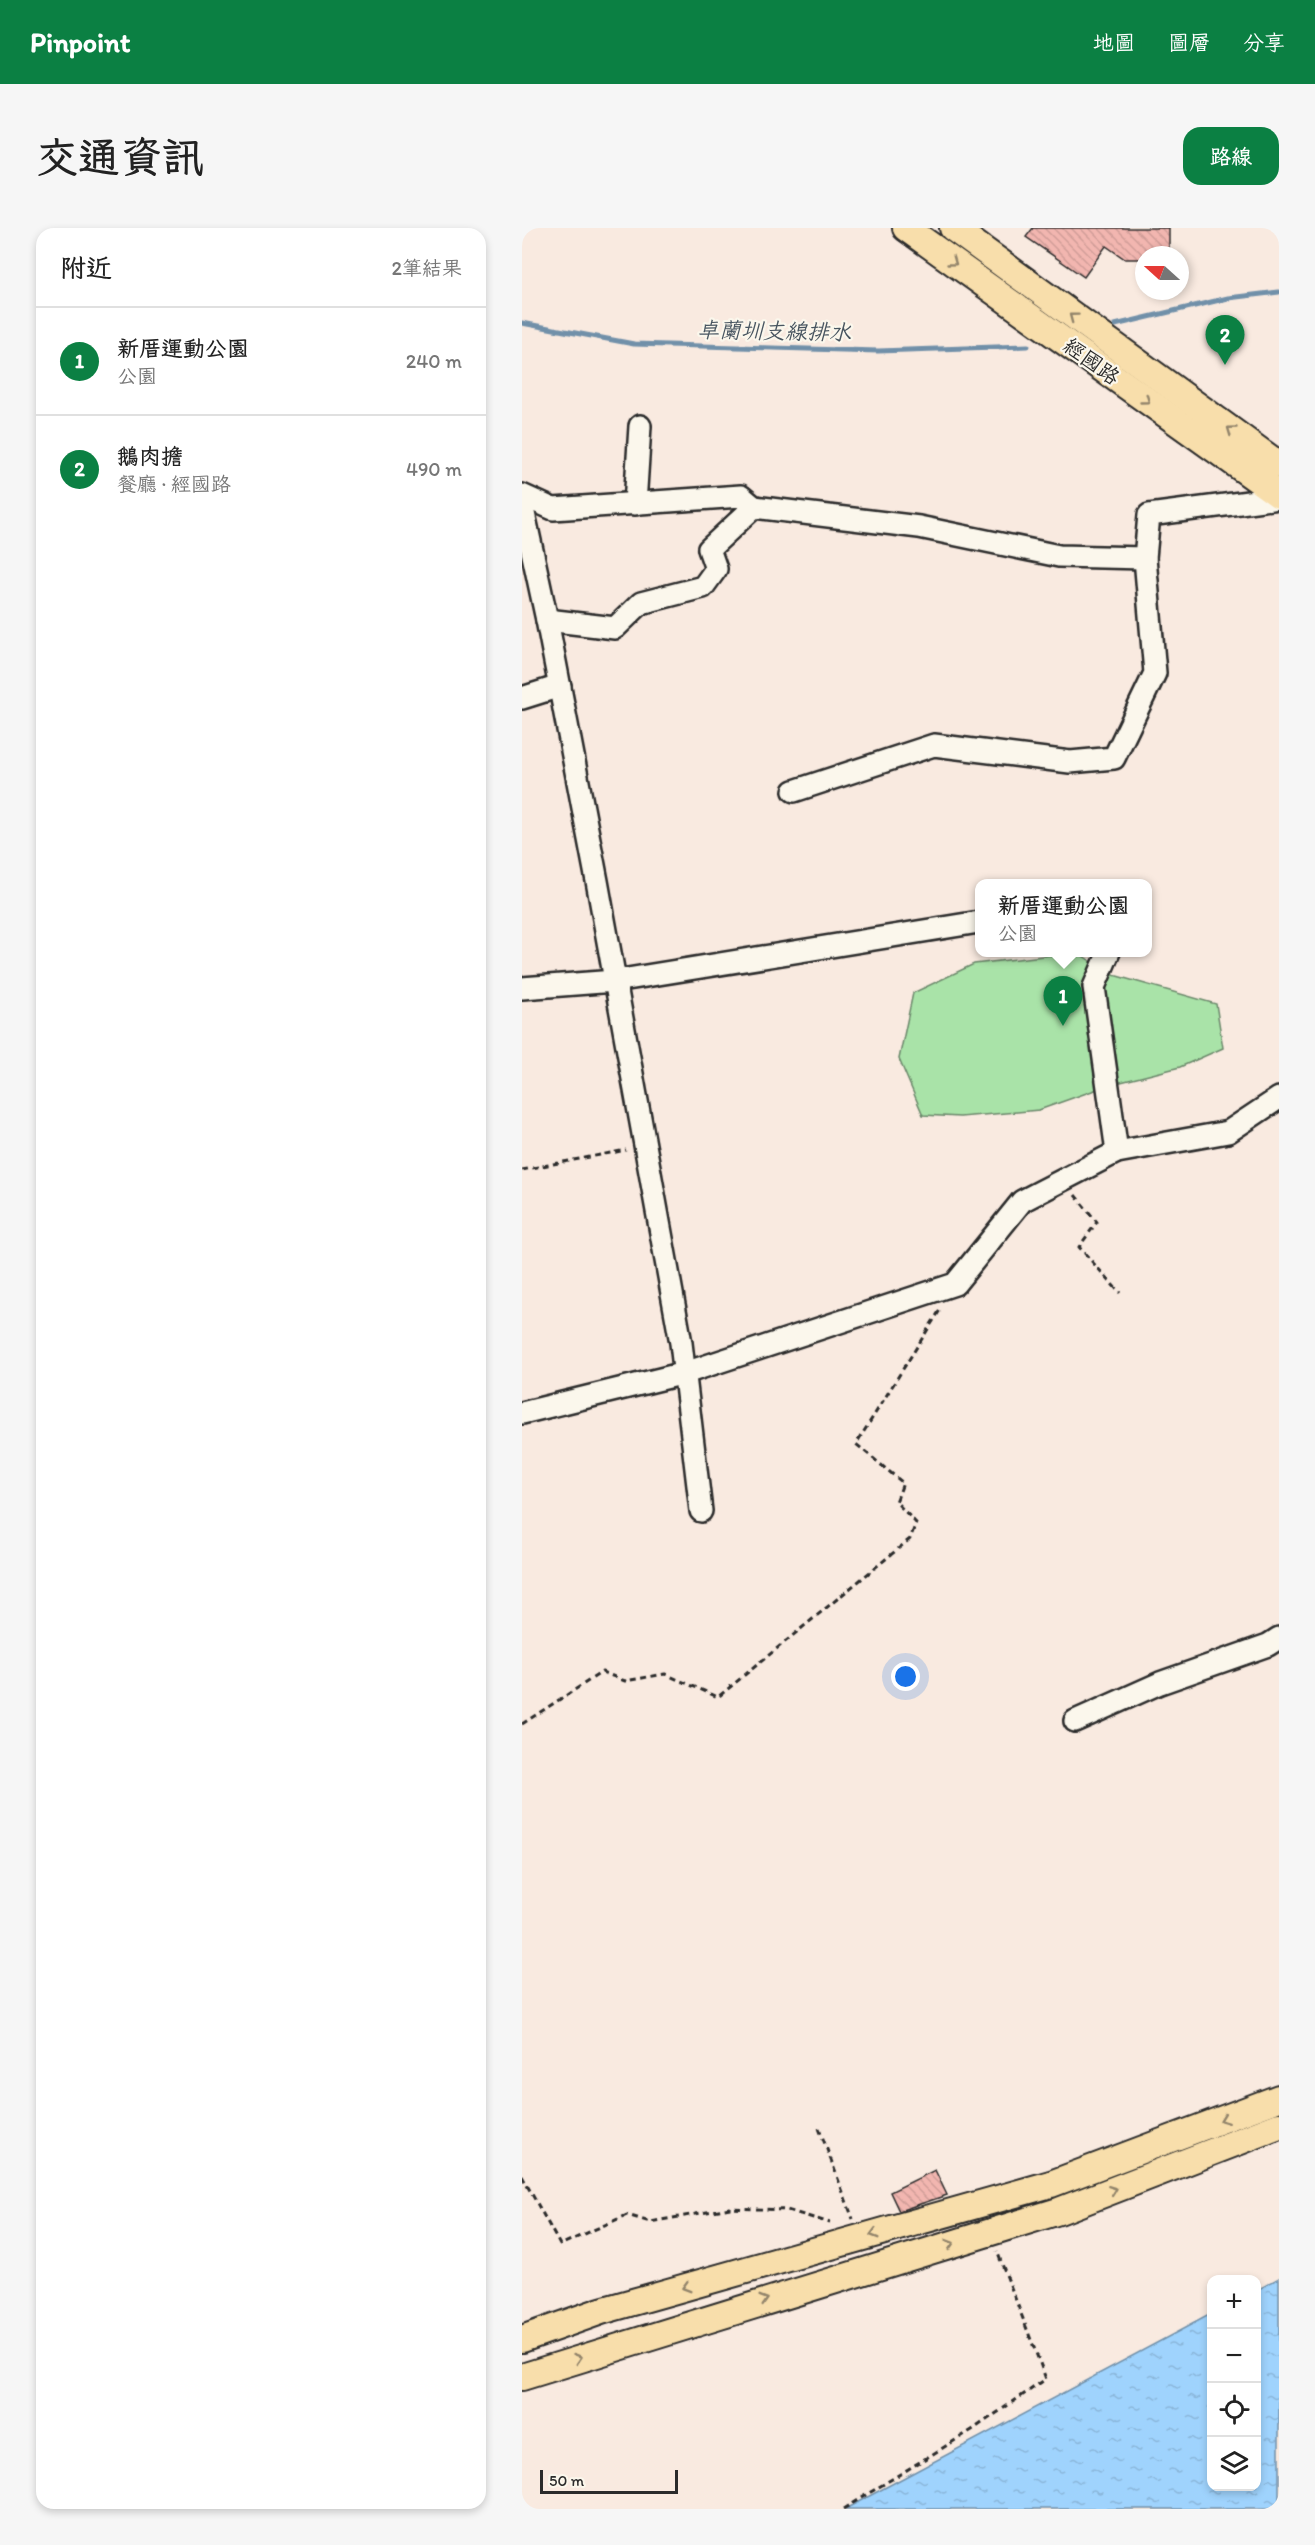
<!DOCTYPE html>
<html lang="zh-TW">
<meta charset="utf-8">
<style>
body{margin:0;font-family:Itim,"LXGW WenKai TC",sans-serif;background:#f6f6f6;color:#222}
.controls{position:absolute;right:18px;bottom:18px;display:grid;overflow:hidden;border-radius:12px;box-shadow:0 3px 9px #0003}
.controls button{width:54px;height:54px;display:grid;place-items:center;padding:0;border:0;border-bottom:2px solid #e0e0e0;background:#fff;color:#222;font:30px sans-serif}
.compass{position:absolute;left:613px;top:18px;width:54px;height:54px;border-radius:50%;background:#fff;box-shadow:0 3px 9px #0003;rotate:291deg}
.scale{position:absolute;left:18px;bottom:15px;width:138px;box-sizing:border-box;padding-left:6px;border:3px solid #2b2b2b;border-top:0;font-size:16px;line-height:21px;white-space:nowrap;color:#2b2b2b;-webkit-text-stroke:4px #fbf7ec;paint-order:stroke}
.you{position:absolute;left:384px;top:1449px;width:21px;height:21px;margin:-15px;border:4px solid #fff;border-radius:50%;background:#1a73e8;box-shadow:0 0 0 9px #1a73e833}
.badge{display:grid;place-items:center;width:39px;height:39px;border-radius:50%;background:#0b8043;color:#fff;font-size:20px;font-weight:700}
.pin{position:absolute;translate:-50% -50px;filter:drop-shadow(0 2px 3px #0008)}
.pin::after{content:'';position:absolute;top:32px;width:21px;height:18px;background:inherit;clip-path:polygon(0 0,100% 0,50% 100%)}
.popup{position:absolute;left:453px;top:651px;width:177px;height:78px;box-sizing:border-box;display:grid;place-content:center;border-radius:12px;background:#fff;filter:drop-shadow(0 2px 4px #0005);font-size:20px;white-space:nowrap;color:#767676}
.popup b{font-size:22px;color:#222}
.popup::after{content:'';position:absolute;left:50%;top:100%;margin-left:-12px;border:12px solid transparent;border-top-color:#fff}
.list{margin:0;padding:0;list-style:none}
h2{display:flex;justify-content:space-between;align-items:center;height:78px;margin:0;padding:0 24px;font-size:26px}
h2 small{font-size:20px;font-weight:400;color:#767676}
.list li{display:grid;grid-template-columns:39px 1fr auto;gap:18px;align-items:center;box-sizing:border-box;height:108px;padding:0 24px;border-top:2px solid #e0e0e0}
.list b{display:block;font-size:22px;white-space:nowrap}
.list p{margin:0;font-size:20px;white-space:nowrap;color:#767676}
.list em{font-size:20px;font-style:normal;color:#767676}
.icon{flex:none;width:33px;height:33px;fill:none;stroke:currentColor;stroke-width:2;stroke-linecap:round;stroke-linejoin:round}
.map{position:relative;flex:none;width:757px;height:2281px;overflow:hidden;border-radius:18px}
header{display:flex;align-items:center;gap:36px;box-sizing:border-box;height:84px;padding:0 30px;background:#0b8043;color:#fff}
header strong{font-size:28px}
nav{display:flex;gap:33px;margin-inline-start:auto;font-size:21px}
.intro{display:flex;align-items:center;justify-content:space-between;box-sizing:border-box;height:144px;padding:0 36px}
h1{margin:0;font-size:42px}
.button{padding:15px 27px;border-radius:18px;background:#0b8043;color:#fff;font-size:21px;font-weight:700}
main{display:flex;gap:36px;padding:0 36px}
aside{flex:1;background:#fff;border-radius:18px;box-shadow:0 3px 9px #0003}
.map>svg:first-child{display:block}
.green{fill:#a9e3a8;stroke:#6a876a;stroke-width:1.5}
.water{fill:url(#water-ripples);stroke:#7190a9;stroke-width:1.5}
.lines{fill:none;stroke-linecap:round;stroke-linejoin:round}
.stream{stroke:#7190a9;stroke-width:5}
.building{fill:url(#building-back-hatch);stroke:#2b2b2b;stroke-width:1.5}
.minor-casing{stroke:#2b2b2b;stroke-width:26}
.major-casing{stroke:#2b2b2b;stroke-width:30}
.path{stroke:#2b2b2b;stroke-width:3;stroke-dasharray:6 4.5;stroke-linecap:butt}
.minor{stroke:#fbf7ec;stroke-width:21}
.major{stroke:#f8deab;stroke-width:26}
.oneway{stroke:#92846b}
.labels{text-anchor:middle;dominant-baseline:central;stroke-width:4.5;stroke-linejoin:round;paint-order:stroke}
.street-label{font-size:21px;fill:#2b2b2b;stroke:#fbf7ec}
.water-label{font-size:22px;font-style:italic;fill:#485560;stroke:#fbf7ec}
</style>
<header>
<strong>Pinpoint</strong>
<nav><a>地圖</a><a>圖層</a><a>分享</a></nav>
</header>
<div class="intro"><h1>交通資訊</h1><a class="button">路線</a></div>
<main>
<aside>
<h2>附近<small>2筆結果</small></h2>
<ul class="list">
<li><span class="badge">1</span><div><b>新厝運動公園</b><p>公園</p></div><em>240 m</em></li>
<li><span class="badge">2</span><div><b>鵝肉擔</b><p>餐廳 · 經國路</p></div><em>490 m</em></li>
</ul>
</aside>
<div class="map">
<svg width="757" height="2281" viewBox="0 0 757 2281">
<defs>
<pattern id="water-ripples" width="26" height="14" patternUnits="userSpaceOnUse" patternTransform="scale(1.5)"><rect width="26" height="14" fill="#9fd3fd"/><path d="M2 4q2-2 4 0t4 0M15 11q2-2 4 0t4 0" fill="none" stroke="#89b5d9"/></pattern>
<pattern id="building-back-hatch" width="6" height="6" patternUnits="userSpaceOnUse" patternTransform="scale(1.5)"><rect width="6" height="6" fill="#f2b6b0"/><path d="M-1 5l2 2M0 0l6 6M5-1l2 2" fill="none" stroke="#d09d98"/></pattern>
</defs>
<rect width="100%" height="100%" fill="#f9eae0"/>
<filter id="ink" filterUnits="userSpaceOnUse"><feTurbulence type="fractalNoise" baseFrequency=".0167" numOctaves="2"/><feDisplacementMap in="SourceGraphic" scale="12" xChannelSelector="R" yChannelSelector="G"/><feConvolveMatrix kernelMatrix="1 2 1 2 8 2 1 2 1" color-interpolation-filters="sRGB"/></filter>
<g filter="url(#ink)">
<!-- green -->
<path class="green" d="M 555,724 L 588,746 L 694,776 L 701,820 L 658,839 L 587,857 L 517,882 L 438,889 L 401,887 L 377,831 L 391,765 L 452,736 Z"/>
<!-- water -->
<path class="water" d="M 757,2050 L 757,2281 L 323,2281 L 689,2086 L 690,2258 L 734,2258 L 735,2062 Z"/>
<g class="lines">
<!-- stream -->
<g class="stream">
<path d="M 0,95 L 112,116 L 356,123 L 506,118"/>
<path d="M 593,97 L 706,70 L 757,64"/>
</g>
</g>
<!-- building -->
<g class="building">
<path d="M 511,0 L 647,0 L 647,27 L 622,27 L 622,31 L 603,31 L 584,18 L 562,49 L 504,9 Z"/>
<path d="M 413,1942 L 425,1967 L 377,1983 L 368,1964 Z"/>
</g>
<g class="lines">
<defs>
<g id="minor">
<path d="M 0,267 L 31,281 L 219,268 L 232,279"/>
<path d="M 0,276 L 25,392 L 75,653 L 159,1115 L 179,1283"/>
<path d="M 113,276 L 118,198"/>
<path d="M 25,392 L 93,400 L 119,375 L 181,359 L 194,341 L 187,321 L 232,279 L 397,299 L 537,328 L 623,330"/>
<path d="M 0,470 L 38,458"/>
<path d="M 272,563 L 412,517 L 548,534 L 592,530 L 633,445 L 623,330 L 627,287 L 757,270"/>
<path d="M 587,724 L 572,759 L 595,924"/>
<path d="M 0,760 L 93,753 L 457,694"/>
<path d="M 0,1185 L 163,1145 L 433,1056 L 500,973 L 595,924 L 706,904 L 757,870"/>
<path d="M 553,1493 L 638,1455 L 746,1417 L 757,1410"/>
</g>
<g id="major">
<path d="M 384,0 L 757,267"/>
<path d="M 431,0 L 757,237"/>
<path d="M 0,2111 L 79,2083 L 529,1956 L 757,1870"/>
<path d="M 0,2149 L 537,1983 L 757,1898"/>
</g>
</defs>
<!-- minor casing -->
<use href="#minor" class="minor-casing"/>
<!-- major casing -->
<use href="#major" class="major-casing"/>
<!-- path -->
<g class="path">
<path d="M 0,942 L 104,922"/>
<path d="M 553,967 L 575,994 L 557,1019 L 598,1065"/>
<path d="M 0,1496 L 80,1444 L 103,1453 L 143,1446 L 196,1469 L 388,1311 L 394,1295 L 374,1274 L 381,1255 L 334,1216 L 418,1082"/>
<path d="M 297,1900 L 331,1991"/>
<path d="M 0,1948 L 38,2017 L 105,1987 L 128,1994 L 208,1980 L 265,1982 L 308,1995"/>
<path d="M 321,2281 L 450,2202 L 524,2151 L 475,2023"/>
</g>
<!-- minor -->
<use href="#minor" class="minor"/>
<!-- major -->
<use href="#major" class="major"/>
</g>
<!-- one-way arrows -->
<defs><path id="oneway-chevron" d="M-2-3.5L2.5 0L-2 3.5" fill="none" stroke-width="1.6" stroke-linecap="round" stroke-linejoin="round" transform="scale(1.5)"/></defs>
<g class="oneway">
<use href="#oneway-chevron" transform="translate(431 34) rotate(36)"/>
<use href="#oneway-chevron" transform="translate(551 89) rotate(-143)"/>
<use href="#oneway-chevron" transform="translate(624 172) rotate(36)"/>
<use href="#oneway-chevron" transform="translate(709 202) rotate(-144)"/>
<use href="#oneway-chevron" transform="translate(702 1891) rotate(159)"/>
<use href="#oneway-chevron" transform="translate(591 1962) rotate(-21)"/>
<use href="#oneway-chevron" transform="translate(352 2006) rotate(164)"/>
<use href="#oneway-chevron" transform="translate(428 2016) rotate(-17)"/>
<use href="#oneway-chevron" transform="translate(164 2059) rotate(164)"/>
<use href="#oneway-chevron" transform="translate(242 2072) rotate(-17)"/>
<use href="#oneway-chevron" transform="translate(56 2130) rotate(-18)"/>
</g>
</g>
<g class="labels">
<!-- street labels -->
<g class="street-label">
<text transform="translate(570 133) rotate(36)">經國路</text>
</g>
<!-- water labels -->
<g class="water-label">
<text transform="translate(252 103) rotate(1)">卓蘭圳支線排水</text>
</g>
</g>
</svg>
<div class="controls">
<button>+</button>
<button>−</button>
<button><svg class="icon" aria-label="locate" viewBox="0 0 24 24"><circle cx="12" cy="12" r="6"/><path d="M12 2v4M12 18v4M2 12h4M18 12h4"/></svg></button>
<button><svg class="icon" aria-label="layers" viewBox="0 0 24 24"><path d="M12 4l9 5-9 5-9-5zM3 14l9 5 9-5"/></svg></button>
</div>
<svg class="compass" viewBox="-18 -18 36 36"><path d="M0-13l5 13h-10z" fill="#e53935"/><path d="M0 13l5-13h-10z" fill="#767676"/></svg>
<div class="scale">50 m</div>
<div class="you"></div>
<div class="pin badge" style="left:541px;top:798px">1</div>
<div class="popup"><b>新厝運動公園</b>公園</div>
<div class="pin badge" style="left:703px;top:137px">2</div>
</div>
</main>
